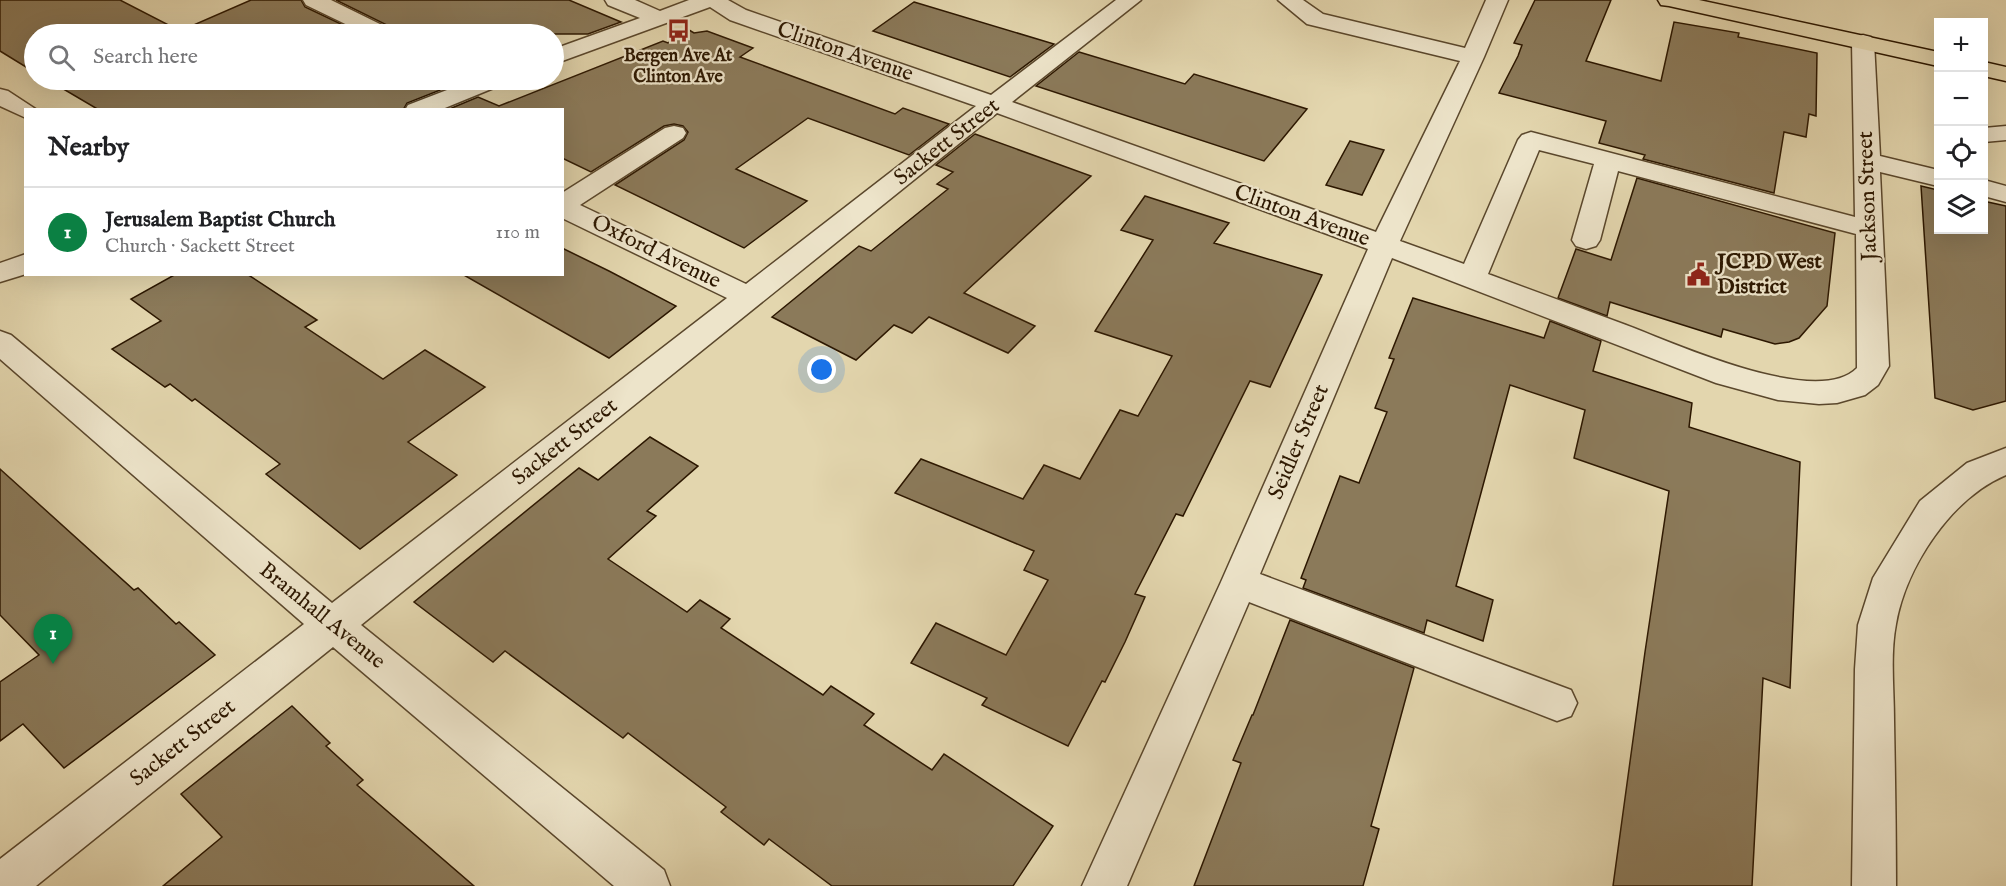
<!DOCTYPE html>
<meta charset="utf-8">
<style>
body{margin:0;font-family:"IM FELL English",serif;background:#f2f2f2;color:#202124}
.controls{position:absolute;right:18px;top:18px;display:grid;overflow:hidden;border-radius:0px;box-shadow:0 6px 24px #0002}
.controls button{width:54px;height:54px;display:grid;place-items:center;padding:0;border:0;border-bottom:2px solid #e0e0e0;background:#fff;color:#202124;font:30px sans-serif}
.you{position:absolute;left:822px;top:370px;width:21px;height:21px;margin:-15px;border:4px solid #fff;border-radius:50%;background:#1a73e8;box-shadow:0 0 0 9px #1a73e833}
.badge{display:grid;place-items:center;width:39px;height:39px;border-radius:50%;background:#0b8043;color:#fff;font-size:20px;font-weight:700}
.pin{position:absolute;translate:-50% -50px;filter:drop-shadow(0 2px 3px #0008)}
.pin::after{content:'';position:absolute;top:32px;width:21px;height:18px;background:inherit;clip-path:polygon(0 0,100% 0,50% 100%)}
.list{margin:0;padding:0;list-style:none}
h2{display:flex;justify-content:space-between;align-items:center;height:78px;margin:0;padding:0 24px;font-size:26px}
h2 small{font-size:20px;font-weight:400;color:#757577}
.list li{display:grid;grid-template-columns:39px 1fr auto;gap:18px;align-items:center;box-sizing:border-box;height:90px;padding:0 24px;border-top:2px solid #e0e0e0}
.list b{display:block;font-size:22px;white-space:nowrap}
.list p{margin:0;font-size:20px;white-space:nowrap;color:#757577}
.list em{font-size:20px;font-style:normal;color:#757577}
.icon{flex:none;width:33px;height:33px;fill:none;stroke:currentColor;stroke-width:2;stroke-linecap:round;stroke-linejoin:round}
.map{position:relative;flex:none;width:2006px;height:886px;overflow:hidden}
.search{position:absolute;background:#fff;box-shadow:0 6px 24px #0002;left:24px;top:24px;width:540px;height:66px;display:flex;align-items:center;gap:15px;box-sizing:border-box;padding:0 21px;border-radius:33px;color:#757577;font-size:22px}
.panel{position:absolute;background:#fff;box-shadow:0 6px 24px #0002;left:24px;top:108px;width:540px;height:168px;border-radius:0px}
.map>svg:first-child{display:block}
.building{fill:#8b7a5a;stroke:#2c1700;stroke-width:1.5}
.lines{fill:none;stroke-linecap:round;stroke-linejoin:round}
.minor-casing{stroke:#5a472c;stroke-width:3}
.major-casing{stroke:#2c1700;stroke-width:3}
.minor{fill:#ede4ca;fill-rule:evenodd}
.major{fill:#e3d6ae;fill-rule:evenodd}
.labels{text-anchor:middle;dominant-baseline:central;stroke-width:4.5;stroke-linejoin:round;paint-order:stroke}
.far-poi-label{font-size:18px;font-weight:bold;fill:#2c1700;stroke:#ede4ca}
.street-label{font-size:22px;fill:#2c1700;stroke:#ede4ca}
.poi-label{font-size:22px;font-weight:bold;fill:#2c1700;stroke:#ede4ca;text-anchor:start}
</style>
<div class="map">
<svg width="2006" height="886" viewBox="0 0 2006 886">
<rect width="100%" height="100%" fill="#e3d6ae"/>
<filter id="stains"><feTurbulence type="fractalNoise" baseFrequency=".00333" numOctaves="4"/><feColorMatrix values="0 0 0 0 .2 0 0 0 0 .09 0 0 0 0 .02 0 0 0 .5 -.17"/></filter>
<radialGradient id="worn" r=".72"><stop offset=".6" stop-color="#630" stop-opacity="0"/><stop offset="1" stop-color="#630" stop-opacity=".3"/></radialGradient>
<!-- building -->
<g class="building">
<path d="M 0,0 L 120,0 L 180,31 L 251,0 L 301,0 L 305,7 L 362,34 L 34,34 L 34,72 L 0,51 Z"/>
<path d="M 336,0 L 569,0 L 621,22 L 588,34 L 395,34 L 391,27 Z"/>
<path d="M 1535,0 L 1611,0 L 1586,61 L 1661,81 L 1674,22 L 1739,33 L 1738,37 L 1817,53 L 1816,116 L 1809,114 L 1806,137 L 1784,132 L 1774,193 L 1643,159 L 1645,155 L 1599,143 L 1606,121 L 1499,93 L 1518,56 L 1522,45 L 1514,43 Z"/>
<path d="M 914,2 L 1054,44 L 1010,77 L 873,31 Z"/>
<path d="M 689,30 L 694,33 L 707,31 L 753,48 L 740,57 L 895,114 L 903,108 L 949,124 L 909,155 L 808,118 L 736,169 L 807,201 L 744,248 L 615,185 L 684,140 L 688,132 L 683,126 L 674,124 L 664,126 L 591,172 L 562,158 L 562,110 L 447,110 L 478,97 L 499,106 L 663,41 L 668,43 Z"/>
<path d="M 1079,52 L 1185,84 L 1194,74 L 1307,109 L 1264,161 L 1036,86 Z"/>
<path d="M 48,80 L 441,80 L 453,85 L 407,103 L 403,110 L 99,110 Z"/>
<path d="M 975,134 L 1091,176 L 964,293 L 1035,326 L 1008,353 L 929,317 L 912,333 L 894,325 L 856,360 L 772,317 L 859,246 L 871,251 L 948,189 L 937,184 L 953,172 L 936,165 Z"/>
<path d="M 1350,141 L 1384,150 L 1362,195 L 1326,185 Z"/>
<path d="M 1637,178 L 1835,233 L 1827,306 L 1799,338 L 1789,342 L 1775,344 L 1723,329 L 1721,337 L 1610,302 L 1607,316 L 1558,298 L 1576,249 L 1611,260 Z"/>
<path d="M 1921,186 L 1938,190 L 1938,230 L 1983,230 L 1983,201 L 2006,206 L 2006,401 L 1973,410 L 1935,398 Z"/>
<path d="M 1145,196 L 1229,223 L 1214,243 L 1322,275 L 1270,387 L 1250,381 L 1183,516 L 1176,514 L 1135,594 L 1145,597 L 1125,642 L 1105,682 L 1102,681 L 1068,746 L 982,705 L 987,698 L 911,663 L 936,623 L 1006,655 L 1048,580 L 1024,570 L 1034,551 L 895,493 L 921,459 L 1023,499 L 1044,465 L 1080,479 L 1120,410 L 1138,416 L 1172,356 L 1095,331 L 1153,240 L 1121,230 Z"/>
<path d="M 562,248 L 609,271 L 676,306 L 609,358 L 462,274 L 562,274 Z"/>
<path d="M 176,274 L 247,274 L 317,320 L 305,327 L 383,379 L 425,350 L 485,387 L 408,442 L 457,475 L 360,549 L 266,474 L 280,464 L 195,399 L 192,401 L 170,384 L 165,387 L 112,349 L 161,321 L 131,299 Z"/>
<path d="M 1413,298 L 1544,338 L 1550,321 L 1601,341 L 1593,371 L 1692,403 L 1689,427 L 1800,462 L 1790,688 L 1763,678 L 1752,886 L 1613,886 L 1645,652 L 1669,491 L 1574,458 L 1585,410 L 1510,385 L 1456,586 L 1493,600 L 1483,641 L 1427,620 L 1424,633 L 1303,588 L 1306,580 L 1301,578 L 1340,476 L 1359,483 L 1374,445 L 1387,412 L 1375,408 L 1394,359 L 1389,358 Z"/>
<path d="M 650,437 L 698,466 L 647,511 L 656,516 L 608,559 L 687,612 L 700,600 L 730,619 L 721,628 L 823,695 L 831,686 L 874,714 L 864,725 L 932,770 L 944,754 L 1053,826 L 1013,886 L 832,886 L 769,839 L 764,845 L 721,812 L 726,807 L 628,733 L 623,738 L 505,651 L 493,662 L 414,602 L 579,468 L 598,480 Z"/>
<path d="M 0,469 L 134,590 L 138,588 L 176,624 L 179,622 L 215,655 L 64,768 L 23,724 L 0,741 L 0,682 L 39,655 L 0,615 Z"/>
<path d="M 1290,620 L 1414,668 L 1371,826 L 1379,829 L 1363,886 L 1194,886 L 1241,763 L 1233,760 L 1252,715 L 1253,715 Z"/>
<path d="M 292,706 L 330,743 L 326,746 L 363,780 L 357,785 L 474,886 L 163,886 L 222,837 L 181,794 Z"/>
</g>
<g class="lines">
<defs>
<g id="minor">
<path d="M 303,0 L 331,0 L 390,29 L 393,34 L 366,34 L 306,5 Z"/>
<path d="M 605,0 L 635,0 L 660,11 L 689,0 L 728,0 L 746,10 L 991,95 L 1116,0 L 1141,0 L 1012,102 L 1376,232 L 1460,61 L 1307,24 L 1278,0 L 1303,0 L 1323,14 L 1465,48 L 1486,0 L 1508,0 L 1484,57 L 1400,241 L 1464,264 L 1518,140 L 1522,135 L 1531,132 L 1855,217 L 1852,42 L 1855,37 L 1863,35 L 1871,37 L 1874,42 L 1880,156 L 1938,170 L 1938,186 L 1880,172 L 1889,366 L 1878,385 L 1865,395 L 1837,403 L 1819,404 L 1778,400 L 1716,383 L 1392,258 L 1260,574 L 1571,690 L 1577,703 L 1571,716 L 1557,721 L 1249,602 L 1127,886 L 1082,886 L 1221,582 L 1368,249 L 997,113 L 361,625 L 664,870 L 670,886 L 614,886 L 333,647 L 36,886 L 0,886 L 0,859 L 304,624 L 0,359 L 0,331 L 11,335 L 332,603 L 727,298 L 562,218 L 562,193 L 665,128 L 674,126 L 683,128 L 686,133 L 683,138 L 580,205 L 746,284 L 976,106 L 730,20 L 710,7 L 554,64 L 554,49 L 640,18 L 608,5 ZM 1539,150 L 1594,164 L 1572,240 L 1576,246 L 1586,249 L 1596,246 L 1600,240 L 1618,171 L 1856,234 L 1857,368 C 1817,409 1674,343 1626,325 C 1580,308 1534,291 1488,274 Z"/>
<path d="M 473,80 L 505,80 L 501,85 L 440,110 L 405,110 L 408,105 Z"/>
<path d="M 0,89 L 8,91 L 37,110 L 26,110 L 26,118 L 0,106 Z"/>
<path d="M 2006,126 L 2006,140 L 1984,142 L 1984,128 Z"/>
<path d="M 1984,180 L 2006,186 L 2006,202 L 1984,196 Z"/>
<path d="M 26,254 L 26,274 L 0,282 L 0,263 Z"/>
<path d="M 2006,448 L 2006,475 C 1951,498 1906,567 1896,624 C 1890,655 1894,689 1894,721 C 1895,776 1896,831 1896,886 L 1852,886 L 1855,669 L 1858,625 L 1873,578 L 1920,501 L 1967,463 Z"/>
</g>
<g id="major">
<path d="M 1658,0 L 1699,0 L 1938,52 L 1938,66 L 1669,6 L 1661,5 Z"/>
<path d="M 1984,62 L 2006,67 L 2006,81 L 1984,76 Z"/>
</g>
</defs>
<!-- minor casing -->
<use href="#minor" class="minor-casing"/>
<!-- major casing -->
<use href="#major" class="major-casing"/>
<!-- minor -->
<use href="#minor" class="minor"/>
<!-- major -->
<use href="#major" class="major"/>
</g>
<!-- icons -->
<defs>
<symbol id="bus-bare" viewBox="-9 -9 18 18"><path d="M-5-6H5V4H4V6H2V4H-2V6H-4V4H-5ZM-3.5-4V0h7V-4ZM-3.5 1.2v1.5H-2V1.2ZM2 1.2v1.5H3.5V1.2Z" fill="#8f2418" stroke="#ede4ca" stroke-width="2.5" paint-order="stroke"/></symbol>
<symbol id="civic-bare" viewBox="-9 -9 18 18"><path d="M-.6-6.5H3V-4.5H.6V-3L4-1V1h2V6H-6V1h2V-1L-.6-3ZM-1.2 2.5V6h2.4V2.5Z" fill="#8f2418" stroke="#ede4ca" stroke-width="2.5" paint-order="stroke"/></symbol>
</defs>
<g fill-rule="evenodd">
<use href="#bus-bare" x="662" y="14" width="33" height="33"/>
<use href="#civic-bare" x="1682" y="258" width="33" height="33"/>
</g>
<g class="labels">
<!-- far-poi labels -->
<g class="far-poi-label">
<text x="678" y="56">Bergen Ave At<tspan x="678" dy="21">Clinton Ave</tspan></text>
</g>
<!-- street labels -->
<g class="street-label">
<text transform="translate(845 52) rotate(19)">Clinton Avenue</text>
<text transform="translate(947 142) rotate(-38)">Sackett Street</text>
<text transform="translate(1868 196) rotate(-92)">Jackson Street</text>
<text transform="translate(1302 216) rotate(20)">Clinton Avenue</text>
<text transform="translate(656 252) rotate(26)">Oxford Avenue</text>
<text transform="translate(565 442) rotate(-38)">Sackett Street</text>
<text transform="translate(1299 442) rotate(-67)">Seidler Street</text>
<text transform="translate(322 616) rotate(39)">Bramhall Avenue</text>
<text transform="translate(183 743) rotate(-38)">Sackett Street</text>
</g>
<!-- poi labels -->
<g class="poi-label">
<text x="1717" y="262">JCPD West<tspan x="1717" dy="25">District</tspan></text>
</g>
</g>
<rect width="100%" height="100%" filter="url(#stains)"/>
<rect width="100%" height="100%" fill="url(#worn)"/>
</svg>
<div class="controls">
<button>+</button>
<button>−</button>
<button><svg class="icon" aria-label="locate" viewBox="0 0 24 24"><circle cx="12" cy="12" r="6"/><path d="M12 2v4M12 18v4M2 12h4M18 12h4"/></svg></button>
<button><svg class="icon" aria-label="layers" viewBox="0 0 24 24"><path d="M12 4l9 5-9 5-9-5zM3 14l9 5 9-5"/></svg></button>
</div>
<div class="you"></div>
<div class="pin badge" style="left:53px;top:664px">1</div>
<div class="search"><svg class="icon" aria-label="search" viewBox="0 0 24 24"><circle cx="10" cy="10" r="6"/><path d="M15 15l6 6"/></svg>Search here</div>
<section class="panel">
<h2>Nearby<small></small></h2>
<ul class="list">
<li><span class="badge">1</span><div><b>Jerusalem Baptist Church</b><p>Church · Sackett Street</p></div><em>110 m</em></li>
</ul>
</section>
</div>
